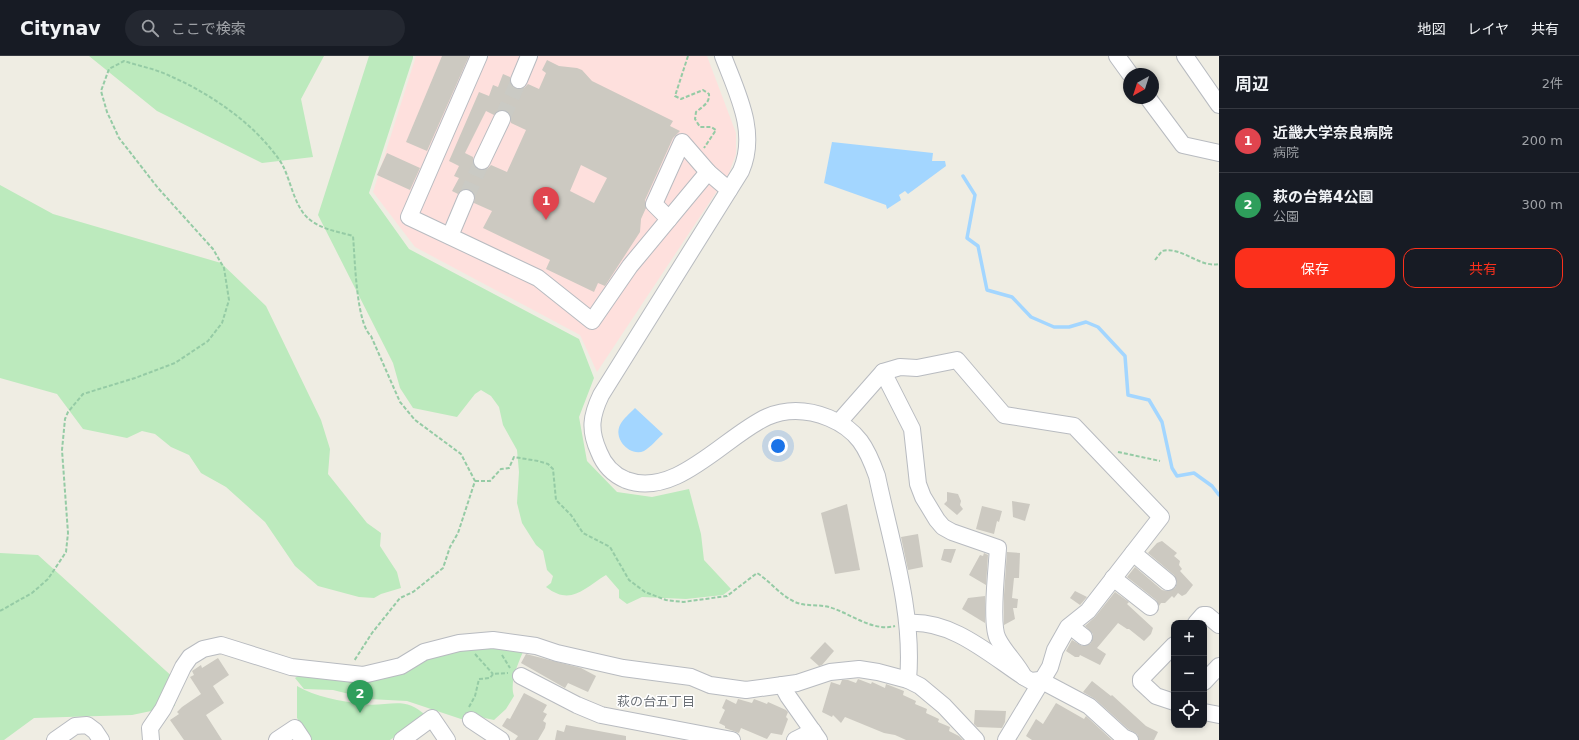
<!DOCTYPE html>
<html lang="ja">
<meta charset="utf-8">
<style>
body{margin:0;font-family:"DejaVu Sans","Noto Sans JP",sans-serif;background:#242831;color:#f1f3f6}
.controls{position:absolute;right:12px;bottom:12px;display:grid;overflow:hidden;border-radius:8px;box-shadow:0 2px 6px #0003}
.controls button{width:36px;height:36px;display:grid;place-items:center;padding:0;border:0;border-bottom:1px solid #363941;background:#171b24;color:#f1f3f6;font:20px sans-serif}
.compass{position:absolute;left:1123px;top:12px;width:36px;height:36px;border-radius:50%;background:#171b24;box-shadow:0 2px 6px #0003;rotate:219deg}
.you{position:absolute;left:778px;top:390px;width:14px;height:14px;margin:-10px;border:3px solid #fff;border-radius:50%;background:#1a73e8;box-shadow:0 0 0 6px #1a73e833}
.badge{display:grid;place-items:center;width:26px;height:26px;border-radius:50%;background:#fc301c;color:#fff;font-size:13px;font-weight:700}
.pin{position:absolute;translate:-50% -33px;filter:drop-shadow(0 1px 2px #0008)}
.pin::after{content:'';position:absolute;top:21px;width:14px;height:12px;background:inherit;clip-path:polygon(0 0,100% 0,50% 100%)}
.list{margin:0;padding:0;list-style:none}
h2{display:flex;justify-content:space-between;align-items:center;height:52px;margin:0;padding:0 16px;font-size:17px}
h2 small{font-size:13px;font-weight:400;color:#9ea1a6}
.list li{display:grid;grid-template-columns:26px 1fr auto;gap:12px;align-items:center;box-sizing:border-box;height:64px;padding:0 16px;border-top:1px solid #363941}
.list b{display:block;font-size:15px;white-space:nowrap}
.list p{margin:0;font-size:13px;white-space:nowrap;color:#9ea1a6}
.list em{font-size:13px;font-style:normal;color:#9ea1a6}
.actions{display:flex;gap:8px;padding:12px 16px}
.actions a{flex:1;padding:9px 0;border:1px solid #fc301c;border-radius:12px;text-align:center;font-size:14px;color:#fc301c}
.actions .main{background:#fc301c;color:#fff}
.icon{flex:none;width:22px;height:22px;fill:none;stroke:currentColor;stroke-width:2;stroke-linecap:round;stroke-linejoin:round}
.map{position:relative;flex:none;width:1219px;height:684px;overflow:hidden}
header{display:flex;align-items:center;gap:24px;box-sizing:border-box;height:56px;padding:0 20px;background:#171b24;border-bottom:1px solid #363941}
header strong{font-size:19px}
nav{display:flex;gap:22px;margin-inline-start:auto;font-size:14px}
.search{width:280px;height:36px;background:#242831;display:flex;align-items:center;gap:10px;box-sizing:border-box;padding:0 14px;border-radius:22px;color:#9ea1a6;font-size:15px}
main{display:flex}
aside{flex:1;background:#171b24}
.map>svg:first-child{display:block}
.medical{fill:#fee0dd}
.green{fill:#bceabd}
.water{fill:#a3d6ff}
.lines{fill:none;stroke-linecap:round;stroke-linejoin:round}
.stream{stroke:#a3d6ff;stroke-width:3.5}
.building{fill:#ccc9c1;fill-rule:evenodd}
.minor-tunnel{stroke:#cacac4;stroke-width:16;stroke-dasharray:16 8;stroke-linecap:butt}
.minor-casing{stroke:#b8bbc0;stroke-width:18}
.path{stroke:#95cba5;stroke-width:2;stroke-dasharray:4 2;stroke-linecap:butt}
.minor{stroke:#fff;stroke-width:16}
.labels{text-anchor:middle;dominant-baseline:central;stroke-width:3;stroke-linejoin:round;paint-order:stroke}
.neighbourhood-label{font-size:13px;fill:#6c7177;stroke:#fff}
</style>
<header>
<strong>Citynav</strong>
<div class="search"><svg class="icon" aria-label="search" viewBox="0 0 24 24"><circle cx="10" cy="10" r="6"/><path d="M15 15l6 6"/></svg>ここで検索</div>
<nav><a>地図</a><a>レイヤ</a><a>共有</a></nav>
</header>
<main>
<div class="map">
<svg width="1219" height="684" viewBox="0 0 1219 684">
<rect width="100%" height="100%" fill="#efede3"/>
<!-- medical -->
<path class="medical" d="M 416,0 L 707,0 L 736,77 L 736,98 L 729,117 L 597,316 L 580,279 L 415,191 L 373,136 Z"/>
<!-- green -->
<g class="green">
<path d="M 89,0 L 324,0 L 301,43 L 313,101 L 262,107 L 157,55 Z"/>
<path d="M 369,0 L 413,0 L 413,2 L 369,137 L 409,193 L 579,283 L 594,322 L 579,361 L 587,405 L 617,436 L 652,441 L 689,433 L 701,478 L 704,504 L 731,533 L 723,539 L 686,543 L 642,541 L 627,548 L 619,542 L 619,534 L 606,519 C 583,533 571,550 546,531 L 551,527 L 553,520 L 547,514 L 543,495 L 536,489 L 522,467 L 517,447 L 519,416 L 517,394 L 503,369 L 499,351 L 491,340 L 481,334 L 475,338 L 457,361 L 413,352 L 400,332 L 393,307 L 318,159 Z"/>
<path d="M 0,129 L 53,158 L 221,207 L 266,250 L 321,364 L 330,393 L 328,418 L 367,467 L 381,477 L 380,490 L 397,516 L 401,532 L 381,538 L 374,542 L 359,541 L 318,530 L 295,510 L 265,466 L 226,431 L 201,417 L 189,399 L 171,391 L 155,378 L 142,375 L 127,382 L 83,373 L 57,338 L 0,322 Z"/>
<path d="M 0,497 L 38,499 L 176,624 L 175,650 L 132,659 L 34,662 L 4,684 L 0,684 Z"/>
<path d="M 473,590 L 524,593 C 519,606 509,626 514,640 L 506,653 L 494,664 L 480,661 L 464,664 L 407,645 L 369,643 L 333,634 L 304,633 L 295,622 L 301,618 L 348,622 Z"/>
<path d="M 297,630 C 315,641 341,645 362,648 C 386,652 405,638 426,660 L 390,684 L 312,684 L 297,662 Z"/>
</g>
<!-- water -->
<g class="water">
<path d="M 832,86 L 933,97 L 932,105 L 945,105 L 946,110 L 908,138 L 905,135 L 899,139 L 901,144 L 887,153 L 886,149 L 824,127 Z"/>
<path d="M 635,352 L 663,378 C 657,383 651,391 644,395 C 630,401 613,383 620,369 C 623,363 630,357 635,352 Z"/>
</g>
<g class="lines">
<!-- stream -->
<path class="stream" d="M 963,120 L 975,139 L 967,182 L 978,190 L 987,234 L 1012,241 L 1031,261 L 1054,271 L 1069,271 L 1086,266 L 1098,271 L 1125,300 L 1128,339 L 1149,344 L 1162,366 L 1172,412 L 1177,420 L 1194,417 L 1212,430 L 1219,439"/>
</g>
<!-- building -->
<g class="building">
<path d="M 442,0 L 469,0 L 427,95 L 406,86 Z"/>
<path d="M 547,4 L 559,10 L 577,12 L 582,14 L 592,25 L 673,65 L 670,70 L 680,75 L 673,82 L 645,144 L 646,152 L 641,163 L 640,176 L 605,230 L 598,227 L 594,236 L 546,213 L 550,204 L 483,172 L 492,155 L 474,147 L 475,140 L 470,133 L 464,133 L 458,138 L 452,135 L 459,122 L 454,120 L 459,110 L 449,105 L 479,36 L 489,40 L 493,29 L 498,31 L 503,18 L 510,21 L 511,29 L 516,33 L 524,32 L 528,28 L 539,33 L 546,17 L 542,14 ZM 501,54 L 510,57 L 511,67 L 526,74 L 507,116 L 491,109 L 487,113 L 478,114 L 474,110 L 473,101 L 465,97 L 486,55 L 494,59 ZM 581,109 L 607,122 L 594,147 L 570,135 Z"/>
<path d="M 387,97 L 420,112 L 410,134 L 377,119 Z"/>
<path d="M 947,436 L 958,438 L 961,445 L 960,449 L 963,453 L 957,459 L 944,448 L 947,445 Z"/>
<path d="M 1012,445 L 1030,448 L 1025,465 L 1013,461 Z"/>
<path d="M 847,448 L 860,514 L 835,518 L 821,457 Z"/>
<path d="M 982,450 L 1002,455 L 999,466 L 997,465 L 994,478 L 976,473 Z"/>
<path d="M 918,478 L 923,511 L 908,514 L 901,481 Z"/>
<path d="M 1162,485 L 1177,497 L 1174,500 L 1180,505 L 1179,509 L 1182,513 L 1180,515 L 1193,529 L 1186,538 L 1182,540 L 1178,537 L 1174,542 L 1172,540 L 1165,547 L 1161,547 L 1159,550 L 1156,544 L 1127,521 L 1135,511 L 1162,534 L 1167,535 L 1175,532 L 1177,527 L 1174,519 L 1148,497 L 1157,487 Z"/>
<path d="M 944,493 L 956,493 L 951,507 L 941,504 Z"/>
<path d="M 1007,496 L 1020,497 L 1019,522 L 1014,522 L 1012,542 L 1018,543 L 1017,552 L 1013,552 L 1015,563 L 1004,569 L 1004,539 Z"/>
<path d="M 984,497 L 988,499 L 986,529 L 969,519 L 980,499 L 983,500 Z"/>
<path d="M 1075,535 L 1087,541 L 1080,549 L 1070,542 Z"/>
<path d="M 1115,536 L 1129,546 L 1127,548 L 1153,572 L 1151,578 L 1144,585 L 1129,573 L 1127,573 L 1118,567 L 1097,592 L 1106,598 L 1100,609 L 1080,599 L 1079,601 L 1075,601 L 1066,595 L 1072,584 L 1082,590 L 1091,587 L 1093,578 L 1085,570 L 1095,561 Z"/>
<path d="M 985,540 L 985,567 L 962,553 L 968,542 Z"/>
<path d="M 825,586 L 834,595 L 822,609 L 819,610 L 810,602 Z"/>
<path d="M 526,598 L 581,612 L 596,620 L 588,636 L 568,627 L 565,632 L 521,607 Z"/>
<path d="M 218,602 L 229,619 L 213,630 L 224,647 L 206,659 L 222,684 L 184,684 L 170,664 L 179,658 L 177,656 L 182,651 L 201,638 L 190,621 L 194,619 L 192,615 L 201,609 L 202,612 Z"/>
<path d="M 858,623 L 871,628 L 872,626 L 885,632 L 886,628 L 904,635 L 903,639 L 916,645 L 915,648 L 927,653 L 926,657 L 939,663 L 938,666 L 950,671 L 949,675 L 959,680 L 963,684 L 906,684 L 895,679 L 884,677 L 845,661 L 841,667 L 833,659 L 832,661 L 822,656 L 831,626 L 840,629 L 842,624 L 848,624 L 856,627 Z"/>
<path d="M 1092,625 L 1111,640 L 1112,639 L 1146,670 L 1158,676 L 1154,684 L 1139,684 L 1137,678 L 1128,673 L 1095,643 L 1083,636 Z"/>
<path d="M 524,637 L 547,649 L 543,656 L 547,658 L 543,665 L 546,667 L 545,672 L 538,684 L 515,684 L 518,680 L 502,670 L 507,662 L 510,663 Z"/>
<path d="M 726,643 L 736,648 L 738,643 L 752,647 L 754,643 L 767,648 L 768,646 L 786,654 L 788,656 L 786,661 L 788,663 L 782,679 L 771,677 L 767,683 L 741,672 L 739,677 L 725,672 L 725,670 L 719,667 L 725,654 L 722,652 Z"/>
<path d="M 1056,647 L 1084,663 L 1086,660 L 1112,684 L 1032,684 L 1026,680 L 1036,663 L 1043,668 Z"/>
<path d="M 975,654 L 1006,655 L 1005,666 L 1002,672 L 977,671 L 974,668 Z"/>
<path d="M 566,669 L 626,680 L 626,684 L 555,684 L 557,674 L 564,676 Z"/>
</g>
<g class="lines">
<!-- minor-tunnel -->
<g class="minor-tunnel">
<path d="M 502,63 L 519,24"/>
<path d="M 466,142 L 482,105"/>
</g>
<defs>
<g id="minor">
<path d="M 479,0 L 409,161 L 538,222 L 592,265 L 630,210 L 708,116 L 729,134"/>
<path d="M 723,0 C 737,37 758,76 741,115 L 601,339 C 591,360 589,374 599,396 C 604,409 614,419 626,424 C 676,443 725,380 767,361 C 788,352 809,354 829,362 C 858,374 867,392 877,420 C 891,487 914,555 908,624"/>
<path d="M 1117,0 L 1130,18"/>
<path d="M 1185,0 L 1219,49"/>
<path d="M 519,24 L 529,0"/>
<path d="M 1148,42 L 1183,89 L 1219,97"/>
<path d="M 482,105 L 502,63"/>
<path d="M 669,163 L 654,148 L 682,86 L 708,116"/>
<path d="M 450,180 L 466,142"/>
<path d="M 883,316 L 912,373 L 918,428 L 923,441 L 937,464 L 943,471 L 952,476 L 998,492 C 997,510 990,569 998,583 C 1005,597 1017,607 1024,621"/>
<path d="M 839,366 L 883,316 L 900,311 L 917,312 L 957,304 L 1004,359 L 1074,370 L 1161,461 L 1088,555 L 1068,571 L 1055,594 L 1050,611 L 1006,684"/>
<path d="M 1133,497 L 1168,526"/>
<path d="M 1113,522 L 1150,551"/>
<path d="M 908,567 C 952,564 989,598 1024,621 L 1031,625 L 1040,624 L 1089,650 L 1123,681 L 1130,684"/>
<path d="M 1196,567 L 1203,559 L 1207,559 L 1219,569"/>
<path d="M 1070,570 L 1084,581"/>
<path d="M 1174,589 L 1141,623 L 1141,626 L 1156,640 L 1174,646"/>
<path d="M 521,620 L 577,649 L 601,659 L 732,684"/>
<path d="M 1204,626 L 1219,610"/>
<path d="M 782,629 L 788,640 L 819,684"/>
<path d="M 1204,656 L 1219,659"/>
<path d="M 471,664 L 501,684"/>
<path d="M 55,684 L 75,670 L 87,669 L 95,675 L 101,684"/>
<path d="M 151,684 L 150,672 L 163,653 L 183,611 L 190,601 L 203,593 L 221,589 L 291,611 L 363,619 L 401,610 L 424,596 L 459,587 L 493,584 L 536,590 L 557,597 L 623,612 L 691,621 L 710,629 L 746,634 L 797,627 L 830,616 L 859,613 L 878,616 L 908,624 L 920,630 L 944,650 L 976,684"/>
<path d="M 277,684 L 295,672 L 303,684"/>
<path d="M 402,684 L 432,662 L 447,684"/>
<path d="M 795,684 L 813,675"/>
</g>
</defs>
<!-- minor casing -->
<use href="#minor" class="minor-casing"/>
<!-- path -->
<g class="path">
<path d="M 688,0 L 675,40 L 681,43 L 703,34 L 709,38 C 710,47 702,51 696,56 L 695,63 L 700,71 L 711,71 L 716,74 L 704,92"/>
<path d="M 1155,204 L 1162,195 C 1182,190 1199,212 1219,208"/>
<path d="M 1118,396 L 1160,405"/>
<path d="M 475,425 L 490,425 L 501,413 L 509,412 L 514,401 L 538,405 L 548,408 L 553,413 L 556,444 L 571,459 L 583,477 L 610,491 L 629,524 L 645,536 L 666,544 L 683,546 L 727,540 L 757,517 C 770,525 779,538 793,545 C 804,551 817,548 829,551 C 850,557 872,576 895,570"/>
<path d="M 0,555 L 32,537 L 48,523 L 66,496 L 68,477 L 62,394 L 65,363 L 68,356 L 83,338 L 135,322 L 175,307 L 208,285 L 222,267 L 229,244 L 224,212 L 213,193 L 158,132 L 119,82 L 107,56 L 101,35 L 109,13 L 124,5 C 139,10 156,13 170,20 C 203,34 241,59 265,86 C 271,93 279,102 283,110 C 292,128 295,155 313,166 C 325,174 339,176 353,180 C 355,202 356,267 371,280 L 400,346 L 415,364 L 461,398 L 475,425 L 458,477 L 450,491 L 443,512 L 413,536 L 400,542 L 372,577 L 354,605"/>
<path d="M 475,598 L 493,618"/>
<path d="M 502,599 L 510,612"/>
<path d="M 469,651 L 475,640 L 479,623 L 490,622 L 493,618 L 508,617"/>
</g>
<!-- minor -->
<use href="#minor" class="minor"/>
</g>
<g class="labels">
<!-- neighbourhood labels -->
<g class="neighbourhood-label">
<text x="656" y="645">萩の台五丁目</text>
</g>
</g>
</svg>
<div class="controls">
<button>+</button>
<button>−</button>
<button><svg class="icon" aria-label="locate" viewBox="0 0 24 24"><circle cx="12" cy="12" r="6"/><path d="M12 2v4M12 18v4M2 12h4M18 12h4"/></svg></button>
</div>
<svg class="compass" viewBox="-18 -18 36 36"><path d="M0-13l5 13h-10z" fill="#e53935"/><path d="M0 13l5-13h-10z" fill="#9ea1a6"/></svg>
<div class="you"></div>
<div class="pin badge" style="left:546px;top:164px;background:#e0444e">1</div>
<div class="pin badge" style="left:360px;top:657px;background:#2e9e5b">2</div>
</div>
<aside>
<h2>周辺<small>2件</small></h2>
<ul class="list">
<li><span class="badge" style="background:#e0444e">1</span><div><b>近畿大学奈良病院</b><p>病院</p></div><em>200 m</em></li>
<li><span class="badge" style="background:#2e9e5b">2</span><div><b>萩の台第4公園</b><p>公園</p></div><em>300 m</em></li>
</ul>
<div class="actions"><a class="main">保存</a><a>共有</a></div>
</aside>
</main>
